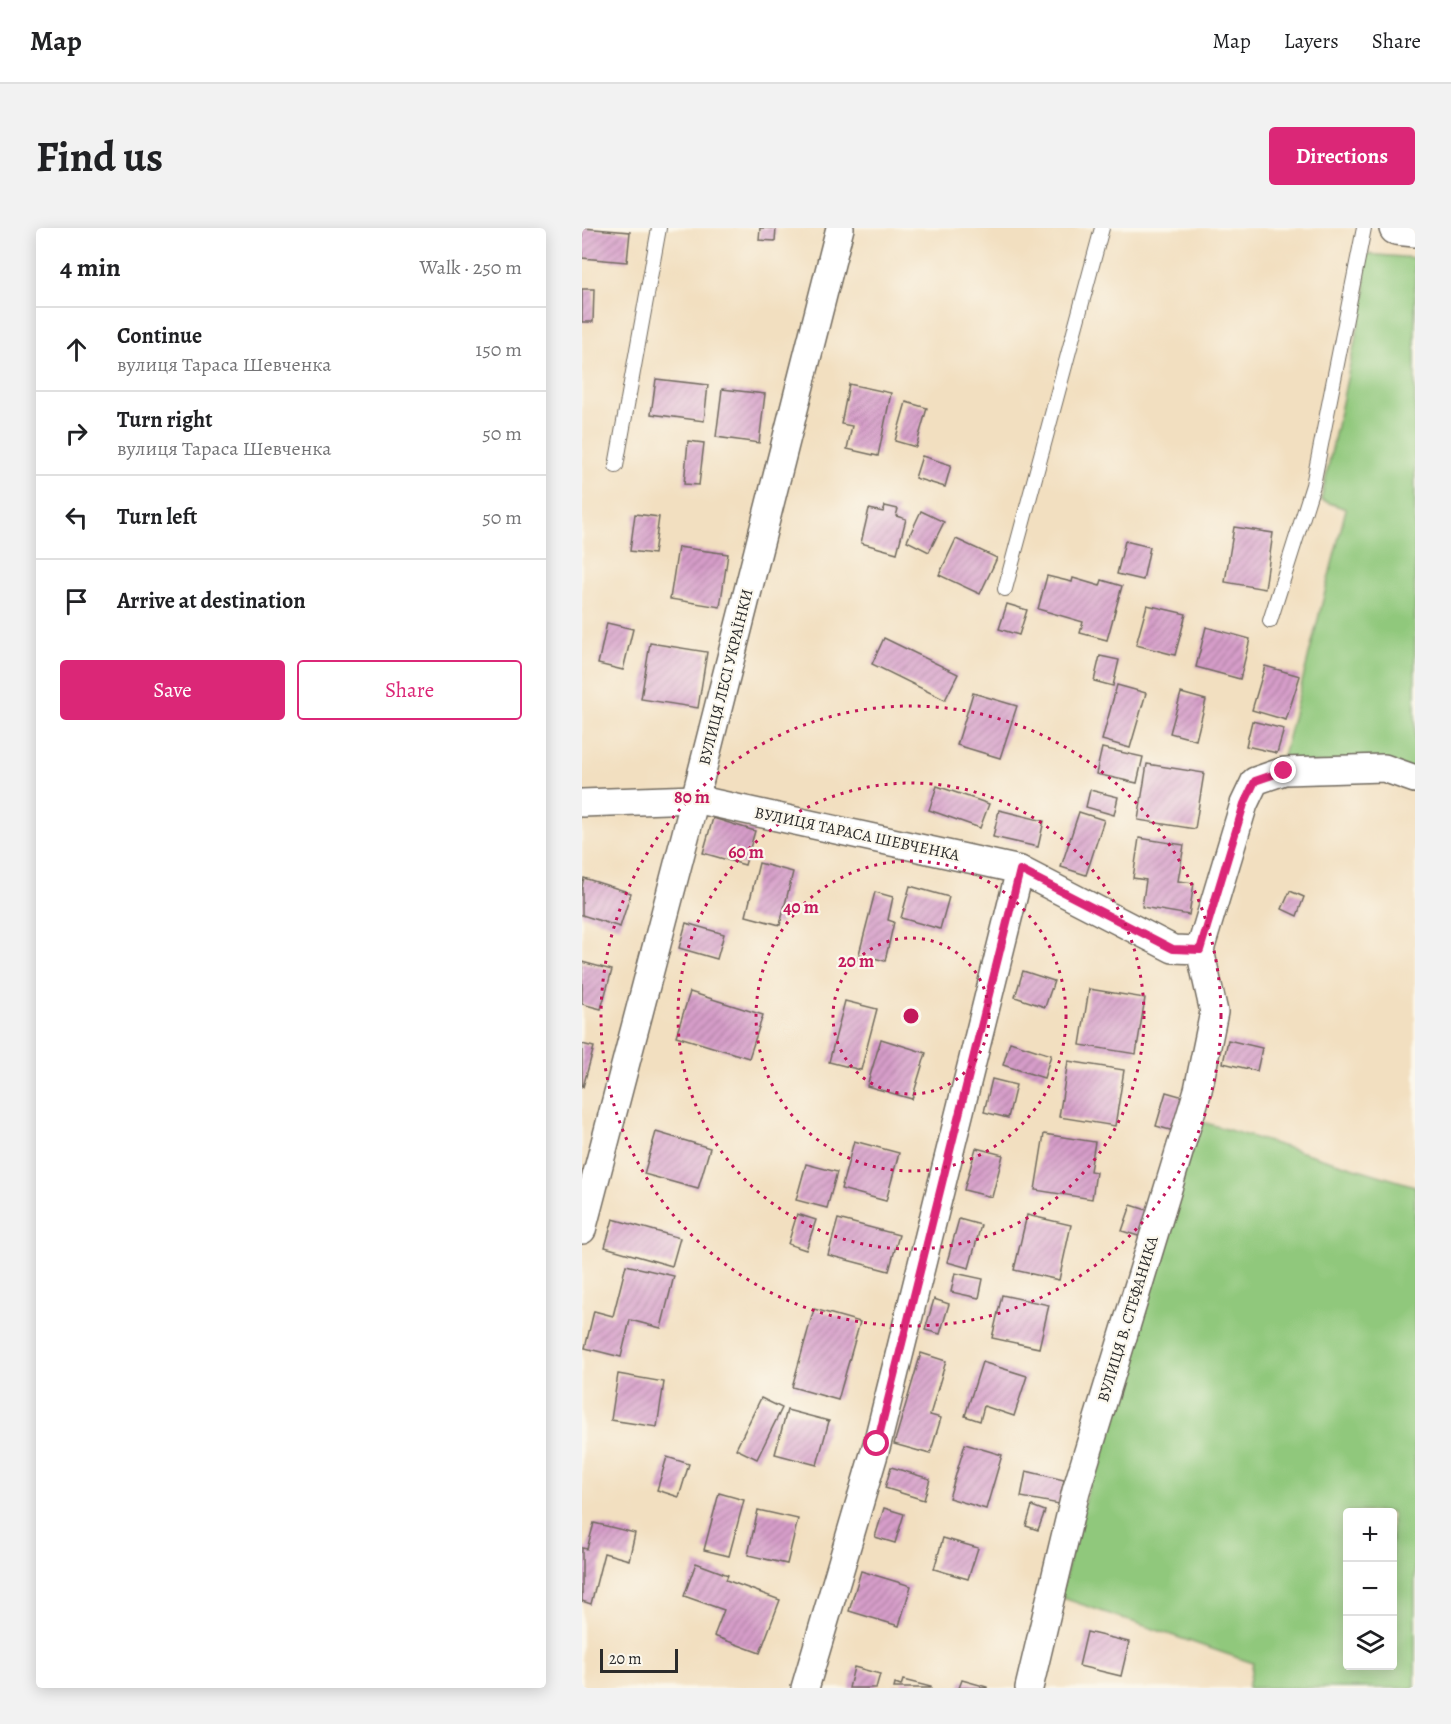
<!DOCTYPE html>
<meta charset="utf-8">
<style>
body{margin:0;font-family:Alegreya,serif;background:#f2f2f2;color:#202124}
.controls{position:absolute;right:18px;bottom:18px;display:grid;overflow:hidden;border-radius:6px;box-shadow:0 3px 15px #0003}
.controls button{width:54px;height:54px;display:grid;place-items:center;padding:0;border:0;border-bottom:2px solid #e0e0e0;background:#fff;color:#202124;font:30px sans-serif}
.scale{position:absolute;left:18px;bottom:15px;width:78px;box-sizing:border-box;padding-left:6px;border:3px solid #2b2b2b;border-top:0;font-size:16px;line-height:21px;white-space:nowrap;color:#2b2b2b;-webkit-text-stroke:4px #fbf7ec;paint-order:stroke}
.stop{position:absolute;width:18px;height:18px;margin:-14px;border:4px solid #db2777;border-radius:50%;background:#fff}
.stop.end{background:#db2777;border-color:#fff;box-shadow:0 2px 6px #0008}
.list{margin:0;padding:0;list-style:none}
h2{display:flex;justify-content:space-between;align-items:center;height:78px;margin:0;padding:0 24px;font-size:26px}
h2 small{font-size:20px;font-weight:400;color:#757577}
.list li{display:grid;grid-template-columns:39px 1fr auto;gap:18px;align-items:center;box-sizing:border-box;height:84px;padding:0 24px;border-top:2px solid #e0e0e0}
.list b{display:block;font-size:22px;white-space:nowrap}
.list p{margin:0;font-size:20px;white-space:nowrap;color:#757577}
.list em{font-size:20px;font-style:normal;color:#757577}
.actions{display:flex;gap:12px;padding:18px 24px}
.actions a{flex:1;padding:14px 0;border:2px solid #db2777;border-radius:6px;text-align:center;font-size:21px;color:#db2777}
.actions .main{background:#db2777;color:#fff}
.icon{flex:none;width:33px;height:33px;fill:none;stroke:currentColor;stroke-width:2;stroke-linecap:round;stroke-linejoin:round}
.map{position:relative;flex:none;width:833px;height:1460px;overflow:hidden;border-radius:6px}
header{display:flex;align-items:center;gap:36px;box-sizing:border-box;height:84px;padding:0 30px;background:#fff;border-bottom:2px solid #e0e0e0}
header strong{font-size:28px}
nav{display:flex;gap:33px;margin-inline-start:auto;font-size:21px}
.intro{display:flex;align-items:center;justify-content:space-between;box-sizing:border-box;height:144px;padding:0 36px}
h1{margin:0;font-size:42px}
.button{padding:15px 27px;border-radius:6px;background:#db2777;color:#fff;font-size:21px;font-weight:700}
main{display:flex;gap:36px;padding:0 36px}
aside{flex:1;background:#fff;border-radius:6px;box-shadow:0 3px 15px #0003}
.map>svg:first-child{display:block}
.green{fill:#90c87b;stroke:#5e7a53;stroke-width:1.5;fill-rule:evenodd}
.building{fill:url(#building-hatch)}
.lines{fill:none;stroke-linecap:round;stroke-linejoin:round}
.lane-casing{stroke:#716a5f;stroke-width:16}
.street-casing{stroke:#716a5f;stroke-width:30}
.primary-casing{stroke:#716a5f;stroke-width:36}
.lane{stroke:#fff;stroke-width:14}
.street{stroke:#fff;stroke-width:27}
.primary{stroke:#fff;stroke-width:33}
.route{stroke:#db2777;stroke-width:8}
.ring{fill:none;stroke:#c2185b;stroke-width:3;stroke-dasharray:3 6}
.labels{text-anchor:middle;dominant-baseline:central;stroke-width:4.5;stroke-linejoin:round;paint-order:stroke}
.street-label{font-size:16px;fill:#2b2b2b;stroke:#fbf7ec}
.centre{fill:#c2185b;stroke:#fbf7ec;stroke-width:3}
.ring-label{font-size:18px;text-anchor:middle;font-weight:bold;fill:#c2185b;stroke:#fbf7ec;stroke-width:4.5;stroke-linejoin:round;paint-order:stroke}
</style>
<header>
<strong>Map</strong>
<nav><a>Map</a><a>Layers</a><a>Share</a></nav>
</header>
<div class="intro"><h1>Find us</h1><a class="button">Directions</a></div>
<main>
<aside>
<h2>4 min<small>Walk · 250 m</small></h2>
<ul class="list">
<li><svg class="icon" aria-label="ahead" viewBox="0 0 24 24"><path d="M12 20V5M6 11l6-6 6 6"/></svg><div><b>Continue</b><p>вулиця Тараса Шевченка</p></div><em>150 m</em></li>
<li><svg class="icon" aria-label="right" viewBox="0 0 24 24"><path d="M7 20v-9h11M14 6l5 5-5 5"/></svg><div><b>Turn right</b><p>вулиця Тараса Шевченка</p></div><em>50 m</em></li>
<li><svg class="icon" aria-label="left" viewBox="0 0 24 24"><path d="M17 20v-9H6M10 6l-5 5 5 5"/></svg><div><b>Turn left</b></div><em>50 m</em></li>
<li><svg class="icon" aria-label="arrive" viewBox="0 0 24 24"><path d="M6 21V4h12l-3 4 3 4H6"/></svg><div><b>Arrive at destination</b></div></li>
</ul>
<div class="actions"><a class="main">Save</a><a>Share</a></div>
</aside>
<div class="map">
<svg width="833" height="1460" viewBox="0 0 833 1460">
<defs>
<pattern id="building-hatch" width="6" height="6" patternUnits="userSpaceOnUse" patternTransform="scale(1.5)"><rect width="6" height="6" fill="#d69dc9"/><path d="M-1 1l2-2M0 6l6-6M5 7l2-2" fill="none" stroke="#ae80a3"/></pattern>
</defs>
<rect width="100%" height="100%" fill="#fbf7ec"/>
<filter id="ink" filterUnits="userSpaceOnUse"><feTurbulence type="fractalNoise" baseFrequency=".0167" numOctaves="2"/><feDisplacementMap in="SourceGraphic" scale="12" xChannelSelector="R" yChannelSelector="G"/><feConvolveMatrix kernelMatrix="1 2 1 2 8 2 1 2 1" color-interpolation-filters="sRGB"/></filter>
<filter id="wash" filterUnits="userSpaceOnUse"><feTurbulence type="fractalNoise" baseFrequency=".008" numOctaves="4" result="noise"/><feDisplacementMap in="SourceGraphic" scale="24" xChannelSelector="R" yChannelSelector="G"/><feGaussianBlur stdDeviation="1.35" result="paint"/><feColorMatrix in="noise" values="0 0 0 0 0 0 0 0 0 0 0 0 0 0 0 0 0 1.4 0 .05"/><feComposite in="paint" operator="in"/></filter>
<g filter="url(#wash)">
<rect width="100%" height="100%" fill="#f2dfc0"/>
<!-- green -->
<g class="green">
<path d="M 782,26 L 833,30 L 833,541 L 700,533 L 764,281 L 739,272 L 783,67 Z"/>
<path d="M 617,893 L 833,958 L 833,1460 L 666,1460 L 671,1435 L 478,1369 L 501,1278 ZM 766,1284 L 810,1284 L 810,1438 L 766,1438 Z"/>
</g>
<g id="blocks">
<!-- building -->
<g class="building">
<path d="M 0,0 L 48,4 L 45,34 L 0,30 Z"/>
<path d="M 178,0 L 194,0 L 193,13 L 177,12 Z"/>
<path d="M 0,61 L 12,61 L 11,94 L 0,94 Z"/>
<path d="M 74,151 L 126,157 L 122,193 L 69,186 Z"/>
<path d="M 267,156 L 309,165 L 296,228 L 265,221 L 270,198 L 259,196 Z"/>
<path d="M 140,161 L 183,166 L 177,215 L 134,209 Z"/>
<path d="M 324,174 L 345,180 L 334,219 L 313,213 Z"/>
<path d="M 106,213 L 122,215 L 117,257 L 102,256 Z"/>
<path d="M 340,228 L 369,237 L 363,259 L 333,250 Z"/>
<path d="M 303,278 L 316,281 L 314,288 L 324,291 L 315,325 L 279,315 L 287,281 L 301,284 Z"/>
<path d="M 339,283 L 362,294 L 347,324 L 325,313 Z"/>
<path d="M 53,286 L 77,289 L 72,326 L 48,323 Z"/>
<path d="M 652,299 L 691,305 L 683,361 L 643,354 Z"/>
<path d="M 374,311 L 415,330 L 398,366 L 357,347 Z"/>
<path d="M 543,313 L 568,319 L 561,352 L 535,346 Z"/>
<path d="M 96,319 L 146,326 L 138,379 L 88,371 Z"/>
<path d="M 465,348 L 490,354 L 491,350 L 518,358 L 520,352 L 540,358 L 525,412 L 498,405 L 501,394 L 456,381 Z"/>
<path d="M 425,376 L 445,382 L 437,407 L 417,401 Z"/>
<path d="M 565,377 L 604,386 L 593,427 L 554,417 Z"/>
<path d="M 25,395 L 51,401 L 41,442 L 16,436 Z"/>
<path d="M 624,399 L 668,411 L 658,451 L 614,439 Z"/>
<path d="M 302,410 L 376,446 L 363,472 L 290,436 Z"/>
<path d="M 68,415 L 125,424 L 116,480 L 59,471 Z"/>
<path d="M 518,428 L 537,432 L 531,458 L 512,453 Z"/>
<path d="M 683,438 L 718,448 L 704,492 L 670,482 Z"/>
<path d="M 535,457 L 564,465 L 548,520 L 520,512 Z"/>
<path d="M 391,465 L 435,478 L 418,530 L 375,517 Z"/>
<path d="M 599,465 L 624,472 L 614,512 L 588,505 Z"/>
<path d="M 670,493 L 702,501 L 695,525 L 664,518 Z"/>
<path d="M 520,520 L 561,529 L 555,555 L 514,546 Z"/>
<path d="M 565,536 L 622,545 L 613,601 L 556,592 Z"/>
<path d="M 355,558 L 407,576 L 398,600 L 347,582 Z"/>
<path d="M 508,562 L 536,569 L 532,587 L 504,579 Z"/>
<path d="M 417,582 L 462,593 L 456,619 L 411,609 Z"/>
<path d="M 497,584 L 522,592 L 504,647 L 479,639 Z"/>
<path d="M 131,590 L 173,603 L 163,637 L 121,625 Z"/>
<path d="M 557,610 L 602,617 L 596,653 L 612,655 L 607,687 L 560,679 L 564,652 L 551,650 Z"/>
<path d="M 177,635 L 211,644 L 198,697 L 164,688 Z"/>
<path d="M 2,650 L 49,665 L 38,699 L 0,687 L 0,658 Z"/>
<path d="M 328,658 L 367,669 L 358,701 L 319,690 Z"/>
<path d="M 708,663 L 722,669 L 715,688 L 700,681 Z"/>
<path d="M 293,664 L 311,669 L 306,692 L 312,694 L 303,733 L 277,726 Z"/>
<path d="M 104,695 L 142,706 L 135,731 L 97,720 Z"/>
<path d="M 0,734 L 30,742 L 19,781 L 0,776 Z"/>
<path d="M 441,743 L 472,753 L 463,779 L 433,769 Z"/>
<path d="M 507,761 L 563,770 L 554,826 L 498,817 Z"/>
<path d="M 108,764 L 181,787 L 167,830 L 94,808 Z"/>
<path d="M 263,773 L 295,781 L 279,842 L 247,834 Z"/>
<path d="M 299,811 L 344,825 L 330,871 L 285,858 Z"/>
<path d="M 646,812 L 680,820 L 675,843 L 641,835 Z"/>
<path d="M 428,814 L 469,827 L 462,850 L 421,837 Z"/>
<path d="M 0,816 L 12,819 L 1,859 L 0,859 Z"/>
<path d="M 486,833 L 542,842 L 533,898 L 477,889 Z"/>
<path d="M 410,851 L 434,857 L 426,890 L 402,884 Z"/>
<path d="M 584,864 L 605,870 L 595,904 L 574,898 Z"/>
<path d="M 74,904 L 128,920 L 116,961 L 62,946 Z"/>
<path d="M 462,906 L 513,914 L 508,943 L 514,944 L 510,971 L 453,962 Z"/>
<path d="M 272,913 L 317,925 L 304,973 L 259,961 Z"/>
<path d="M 394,920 L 421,927 L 410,969 L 382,962 Z"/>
<path d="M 224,936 L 255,944 L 245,980 L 214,972 Z"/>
<path d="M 549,977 L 571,984 L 563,1010 L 540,1003 Z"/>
<path d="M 215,986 L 234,992 L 224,1022 L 206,1016 Z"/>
<path d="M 445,987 L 489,997 L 477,1052 L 432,1042 Z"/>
<path d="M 31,991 L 98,1010 L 90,1038 L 23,1019 Z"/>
<path d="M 256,991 L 317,1007 L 307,1043 L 246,1027 Z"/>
<path d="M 377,991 L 399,997 L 387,1040 L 365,1034 Z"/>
<path d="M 44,1037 L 92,1048 L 79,1100 L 48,1092 L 39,1129 L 3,1120 L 12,1083 L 31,1088 Z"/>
<path d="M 373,1045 L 401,1051 L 397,1070 L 369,1064 Z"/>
<path d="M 420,1067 L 467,1077 L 457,1120 L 410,1110 Z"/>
<path d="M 352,1071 L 367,1076 L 358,1106 L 343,1102 Z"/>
<path d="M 232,1081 L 278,1094 L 256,1172 L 210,1159 Z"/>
<path d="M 339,1125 L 364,1133 L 348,1187 L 359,1190 L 348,1226 L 312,1216 Z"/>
<path d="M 400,1134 L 445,1148 L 432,1188 L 402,1178 L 398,1193 L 383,1188 Z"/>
<path d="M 36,1146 L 82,1154 L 75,1199 L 29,1192 Z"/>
<path d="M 179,1170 L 200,1180 L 175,1231 L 154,1221 Z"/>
<path d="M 205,1182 L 247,1193 L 235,1237 L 193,1226 Z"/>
<path d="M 383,1216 L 420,1227 L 404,1281 L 367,1270 Z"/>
<path d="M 85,1229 L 107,1236 L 97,1269 L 75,1262 Z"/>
<path d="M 309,1239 L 348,1251 L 342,1272 L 303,1260 Z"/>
<path d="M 444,1243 L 482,1252 L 477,1276 L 439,1269 Z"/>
<path d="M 137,1265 L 162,1272 L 147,1328 L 122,1322 Z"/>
<path d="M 450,1278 L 463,1283 L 456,1302 L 444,1298 Z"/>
<path d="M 302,1280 L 322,1286 L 313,1315 L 293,1309 Z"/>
<path d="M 176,1282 L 216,1291 L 205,1336 L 166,1327 Z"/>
<path d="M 12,1295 L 53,1305 L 47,1332 L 22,1325 L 9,1376 L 0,1373 L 0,1320 L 5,1321 Z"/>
<path d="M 361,1310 L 396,1320 L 386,1351 L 352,1341 Z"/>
<path d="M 114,1335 L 146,1347 L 144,1352 L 198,1372 L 178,1425 L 132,1408 L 142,1382 L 102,1368 Z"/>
<path d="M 279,1343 L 329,1358 L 317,1398 L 267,1383 Z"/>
<path d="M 505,1404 L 547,1414 L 539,1448 L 497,1438 Z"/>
<path d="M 272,1439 L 298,1446 L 294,1460 L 267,1460 Z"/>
<path d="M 321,1452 L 349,1459 L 349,1460 L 312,1460 L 313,1456 L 319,1458 Z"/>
<path d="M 380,1452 L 405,1459 L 405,1460 L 377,1460 Z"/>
</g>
</g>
</g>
<g filter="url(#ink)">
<use href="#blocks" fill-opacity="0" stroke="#716a5f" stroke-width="1.5"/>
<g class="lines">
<defs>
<g id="lane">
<path d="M 34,238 L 77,0"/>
<path d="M 423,361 L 520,0"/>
<path d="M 688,393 L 731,257 L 782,0"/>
</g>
<g id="street">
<path d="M 0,575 L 113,571 L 438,642 L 591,721 L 618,722"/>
<path d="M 0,1002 L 113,571 L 258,0"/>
<path d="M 223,1460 L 295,1216 L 438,642"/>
<path d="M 447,1460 L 494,1263 L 616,862 L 632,784 L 618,722 L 662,576 L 673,553 L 702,543 L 802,540 L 833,551"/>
</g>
<path id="primary" d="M 814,0 L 833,2"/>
</defs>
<!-- lane casing -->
<use href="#lane" class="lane-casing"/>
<!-- street casing -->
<use href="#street" class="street-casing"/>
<!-- primary casing -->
<use href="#primary" class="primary-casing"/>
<!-- lane -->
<use href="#lane" class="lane"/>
<!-- street -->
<use href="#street" class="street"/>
<!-- primary -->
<use href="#primary" class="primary"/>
</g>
</g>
<g class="lines" filter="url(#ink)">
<!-- route -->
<path class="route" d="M 295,1216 L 438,642 L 591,721 L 618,722 L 662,576 L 673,553 L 702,543"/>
</g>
<!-- distance rings -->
<g class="ring">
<circle cx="329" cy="788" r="78"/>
<circle cx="329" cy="788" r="155"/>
<circle cx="329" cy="788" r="233"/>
<circle cx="329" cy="788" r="310"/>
</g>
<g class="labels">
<!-- street labels -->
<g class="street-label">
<text transform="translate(144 449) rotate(-76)">ВУЛИЦЯ ЛЕСІ УКРАЇНКИ</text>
<text transform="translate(275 606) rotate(12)">ВУЛИЦЯ ТАРАСА ШЕВЧЕНКА</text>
<text transform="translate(546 1091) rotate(-73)">ВУЛИЦЯ В. СТЕФАНИКА</text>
</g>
</g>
<circle cx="329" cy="788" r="9" class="centre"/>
<g class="ring-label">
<text x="110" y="575">80 m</text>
<text x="164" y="630">60 m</text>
<text x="219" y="685">40 m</text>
<text x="274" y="739">20 m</text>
</g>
</svg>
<div class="controls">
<button>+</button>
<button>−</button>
<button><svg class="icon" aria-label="layers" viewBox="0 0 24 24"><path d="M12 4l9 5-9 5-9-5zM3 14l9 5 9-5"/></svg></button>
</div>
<div class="scale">20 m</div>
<div class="stop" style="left:295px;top:1216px"></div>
<div class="stop end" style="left:702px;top:543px"></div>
</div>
</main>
